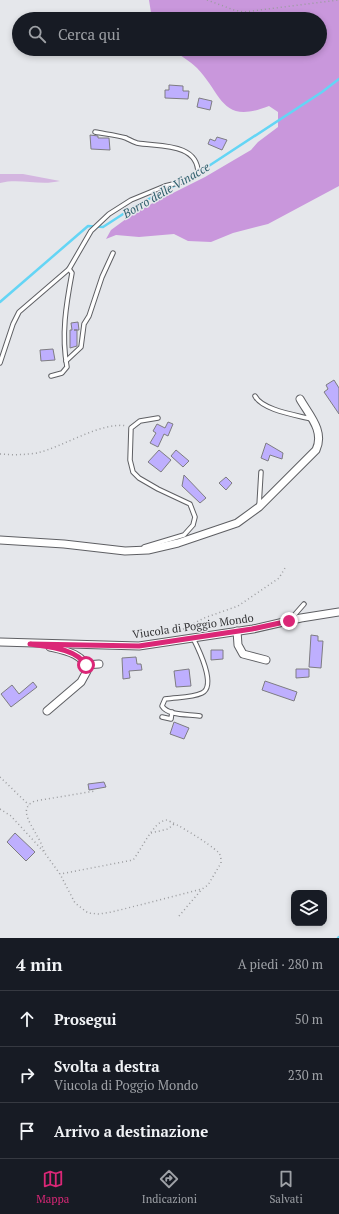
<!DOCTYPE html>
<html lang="it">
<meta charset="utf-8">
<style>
body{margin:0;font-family:"PT Serif",serif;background:#242831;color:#f1f3f6}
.controls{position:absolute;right:12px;bottom:12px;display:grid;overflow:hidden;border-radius:8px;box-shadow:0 2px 6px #0003}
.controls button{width:36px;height:36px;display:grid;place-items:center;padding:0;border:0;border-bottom:1px solid #363941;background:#171b24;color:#f1f3f6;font:20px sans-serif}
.stop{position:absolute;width:12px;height:12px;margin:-9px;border:3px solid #db2777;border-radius:50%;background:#fff}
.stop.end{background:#db2777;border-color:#fff;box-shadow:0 1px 4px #0008}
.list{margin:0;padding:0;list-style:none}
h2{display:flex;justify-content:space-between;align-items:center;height:52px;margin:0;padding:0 16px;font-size:17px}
h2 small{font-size:13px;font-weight:400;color:#9ea1a6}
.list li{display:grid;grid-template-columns:26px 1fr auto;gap:12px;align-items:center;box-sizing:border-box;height:56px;padding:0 16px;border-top:1px solid #363941}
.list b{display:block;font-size:15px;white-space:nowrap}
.list p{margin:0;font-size:13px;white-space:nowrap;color:#9ea1a6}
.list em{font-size:13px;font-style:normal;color:#9ea1a6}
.icon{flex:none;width:22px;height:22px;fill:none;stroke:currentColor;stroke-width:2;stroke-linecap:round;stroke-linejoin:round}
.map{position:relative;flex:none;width:339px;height:938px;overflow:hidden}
.search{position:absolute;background:#171b24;box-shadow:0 2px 6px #0003;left:12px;right:12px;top:12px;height:44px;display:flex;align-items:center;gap:10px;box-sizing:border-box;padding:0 14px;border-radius:22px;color:#9ea1a6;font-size:15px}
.sheet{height:220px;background:#171b24}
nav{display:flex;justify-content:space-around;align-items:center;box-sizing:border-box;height:56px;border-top:1px solid #363941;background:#171b24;font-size:11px;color:#9ea1a6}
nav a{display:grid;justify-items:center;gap:2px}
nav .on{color:#db2777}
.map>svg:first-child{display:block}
.green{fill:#d4b6e0}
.forest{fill:#c997dc}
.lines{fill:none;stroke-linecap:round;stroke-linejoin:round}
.stream{stroke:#64d5f5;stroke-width:2.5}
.building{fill:#beaffe;stroke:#7e7d81}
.service-casing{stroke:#5e5f63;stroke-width:5.5}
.minor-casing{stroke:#5e5f63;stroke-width:9}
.path{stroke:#9b9c9f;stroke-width:1.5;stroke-dasharray:1 3;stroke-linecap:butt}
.service{stroke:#fff;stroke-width:3.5}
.minor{stroke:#fff;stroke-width:7}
.route{stroke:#db2777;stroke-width:5}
.labels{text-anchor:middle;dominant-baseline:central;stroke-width:3;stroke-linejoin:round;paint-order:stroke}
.street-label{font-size:11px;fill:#313133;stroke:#e5e7eb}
.water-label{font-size:12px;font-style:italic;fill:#2f5f6d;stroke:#e5e7eb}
</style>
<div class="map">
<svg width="339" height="938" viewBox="0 0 339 938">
<rect width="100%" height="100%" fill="#e5e7eb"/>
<!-- green -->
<path class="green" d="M 0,174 L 23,174 L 60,181 C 40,186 20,178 0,183 Z"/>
<!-- forest -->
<path class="forest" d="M 149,0 L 339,0 L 339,186 L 268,224 L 233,233 L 211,242 L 188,241 L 174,234 L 139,237 L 116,235 L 106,239 L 111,230 L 126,219 L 151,204 L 205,177 L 251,150 L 258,142 L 278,127 L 278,112 L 269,106 C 221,125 223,95 197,68 C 190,61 180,56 173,49 L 320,49 L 320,19 L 152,19 Z"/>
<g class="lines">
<!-- stream -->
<g class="stream">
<path d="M 198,173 L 322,92 L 339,79"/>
<path d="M 0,302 L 88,226 L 103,227 L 137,205 L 180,183"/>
<path d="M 338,938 L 339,937"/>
</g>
</g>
<!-- building -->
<g class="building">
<path d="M 169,85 L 183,86 L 183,91 L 189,91 L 188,99 L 165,98 L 165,90 L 169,90 Z"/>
<path d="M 199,98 L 212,101 L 210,110 L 197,107 Z"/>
<path d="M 90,135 L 98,136 L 98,138 L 109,138 L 110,150 L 91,149 Z"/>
<path d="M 217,137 L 227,140 L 222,150 L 208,144 L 210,139 L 215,141 Z"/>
<path d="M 78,322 L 79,330 L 74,330 L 77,330 L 77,346 L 70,348 L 70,330 L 72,330 L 71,323 Z"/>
<path d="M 53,349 L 55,360 L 41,361 L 40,350 Z"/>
<path d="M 334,380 L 339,388 L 339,414 L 324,392 L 328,389 L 326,385 Z"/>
<path d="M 168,422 L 173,424 L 168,436 L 164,434 L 158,447 L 150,443 L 156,433 L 153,431 L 157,424 L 165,428 Z"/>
<path d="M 266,443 L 283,453 L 282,459 L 270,455 L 268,461 L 261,458 Z"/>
<path d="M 159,450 L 171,460 L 161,472 L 148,462 Z"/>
<path d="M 176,450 L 189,461 L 183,467 L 171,456 Z"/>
<path d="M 184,475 L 206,498 L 200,503 L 182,486 Z"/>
<path d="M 226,477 L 232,483 L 226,490 L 219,483 Z"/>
<path d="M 311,635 L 318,636 L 318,641 L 323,641 L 321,668 L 309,667 Z"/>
<path d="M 211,650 L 223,650 L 223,659 L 211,660 Z"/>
<path d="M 136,657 L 137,664 L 141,664 L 142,670 L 129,671 L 130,678 L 123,679 L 122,658 Z"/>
<path d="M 189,669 L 191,686 L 176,687 L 174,671 Z"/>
<path d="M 296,669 L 309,669 L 309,677 L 296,678 Z"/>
<path d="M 265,681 L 297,692 L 294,701 L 262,690 Z"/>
<path d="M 33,682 L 37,687 L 11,707 L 1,694 L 12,685 L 19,694 Z"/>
<path d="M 174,722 L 189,728 L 184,739 L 170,734 Z"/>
<path d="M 104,782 L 106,787 L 89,790 L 88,784 Z"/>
<path d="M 15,833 L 35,852 L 26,861 L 7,842 Z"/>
</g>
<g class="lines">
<defs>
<g id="service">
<path d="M 66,361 L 81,347 L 84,324 L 89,316 L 102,277 L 113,253"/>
<path d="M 0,363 L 13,324 L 19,312 L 69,269 L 91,231 L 109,214 L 131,200 L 165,186 L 189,180 L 198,173 C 198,142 157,147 137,143 C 133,142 130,140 126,138 C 116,135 105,134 95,132"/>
<path d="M 51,376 L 62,373 L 67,367 C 61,335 66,305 72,273 L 69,269"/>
<path d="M 255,396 C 262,410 296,415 311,419"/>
<path d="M 259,506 L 261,472"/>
<path d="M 144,547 L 184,535 L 193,525 L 195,517 L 190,504 L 158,489 L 139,478 L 133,472 L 130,460 L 131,428 L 140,421 L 158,418"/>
<path d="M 290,620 L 304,604"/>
<path d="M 193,638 C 198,648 217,686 202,693 C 191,698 177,697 165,699 L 162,706 C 168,716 189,714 200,716"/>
<path d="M 162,717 L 171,719 L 172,712"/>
</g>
<g id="minor">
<path d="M 0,540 L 64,544 L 125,551 L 148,550 L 178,543 L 237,523 L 259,507 L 316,450 C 325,431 309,415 300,399"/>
<path d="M 237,631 L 238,645 L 243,654 L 266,660"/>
<path d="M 0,642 L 139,646 L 253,629 L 301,618 L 339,612"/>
<path d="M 85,665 L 99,664"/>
<path d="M 47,711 L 81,682 L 87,671 C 86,654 63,650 50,647"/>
</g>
</defs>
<!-- service casing -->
<use href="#service" class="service-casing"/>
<!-- minor casing -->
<use href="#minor" class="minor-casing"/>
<!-- path -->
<g class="path">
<path d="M 207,0 L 234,10 L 244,12 L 339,0"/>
<path d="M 0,454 C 12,455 24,455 37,453 C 63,447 102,421 127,426"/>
<path d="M 176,633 L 204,618 L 238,606 L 279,578 L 285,568"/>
<path d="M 0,777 L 29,805"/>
<path d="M 0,809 L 11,816 L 44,852 L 60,874 L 75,903 L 88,913 L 99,914 L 112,912 L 202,889 L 208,885 L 221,863 C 221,859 221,855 218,852 C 211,845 175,822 166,820 C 153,822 142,849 133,860 L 60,874"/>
<path d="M 151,833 L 168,829 L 174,824"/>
<path d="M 44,851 C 42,846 40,840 37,836 C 32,825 17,808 35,801 L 95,791"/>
<path d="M 179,916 L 202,889"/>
</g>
<!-- service -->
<use href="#service" class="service"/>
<!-- minor -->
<use href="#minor" class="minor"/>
</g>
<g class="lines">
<!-- route -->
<path class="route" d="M 86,665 C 75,648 48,647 30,644 L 139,646 L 252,629 L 289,621"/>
</g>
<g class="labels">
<!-- street labels -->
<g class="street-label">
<text transform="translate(193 626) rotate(-8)">Viucola di Poggio Mondo</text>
</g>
<!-- water labels -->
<g class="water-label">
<text transform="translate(166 190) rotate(-30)">Borro delle Vinacce</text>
</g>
</g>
</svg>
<div class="controls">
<button><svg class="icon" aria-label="layers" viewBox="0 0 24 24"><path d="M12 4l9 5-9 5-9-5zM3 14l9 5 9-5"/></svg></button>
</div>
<div class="stop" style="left:86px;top:665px"></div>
<div class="stop end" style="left:289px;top:621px"></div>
<div class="search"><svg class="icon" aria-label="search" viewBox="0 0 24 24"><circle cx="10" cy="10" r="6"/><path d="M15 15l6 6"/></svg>Cerca qui</div>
</div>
<section class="sheet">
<h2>4 min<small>A piedi · 280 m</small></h2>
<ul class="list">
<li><svg class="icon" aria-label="ahead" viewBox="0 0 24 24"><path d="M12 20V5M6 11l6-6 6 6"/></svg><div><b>Prosegui</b></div><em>50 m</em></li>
<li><svg class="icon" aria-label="right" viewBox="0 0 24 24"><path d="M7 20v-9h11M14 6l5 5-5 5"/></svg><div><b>Svolta a destra</b><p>Viucola di Poggio Mondo</p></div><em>230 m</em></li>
<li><svg class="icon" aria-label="arrive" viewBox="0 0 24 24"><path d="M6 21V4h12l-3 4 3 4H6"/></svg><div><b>Arrivo a destinazione</b></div></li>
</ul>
</section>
<nav>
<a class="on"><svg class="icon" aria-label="map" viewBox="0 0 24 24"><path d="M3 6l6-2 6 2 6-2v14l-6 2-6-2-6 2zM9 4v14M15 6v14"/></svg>Mappa</a>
<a><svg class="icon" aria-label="directions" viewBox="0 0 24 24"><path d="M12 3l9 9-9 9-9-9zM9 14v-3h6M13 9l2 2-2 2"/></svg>Indicazioni</a>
<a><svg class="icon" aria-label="saved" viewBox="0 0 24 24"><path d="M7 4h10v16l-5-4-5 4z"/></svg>Salvati</a>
</nav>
